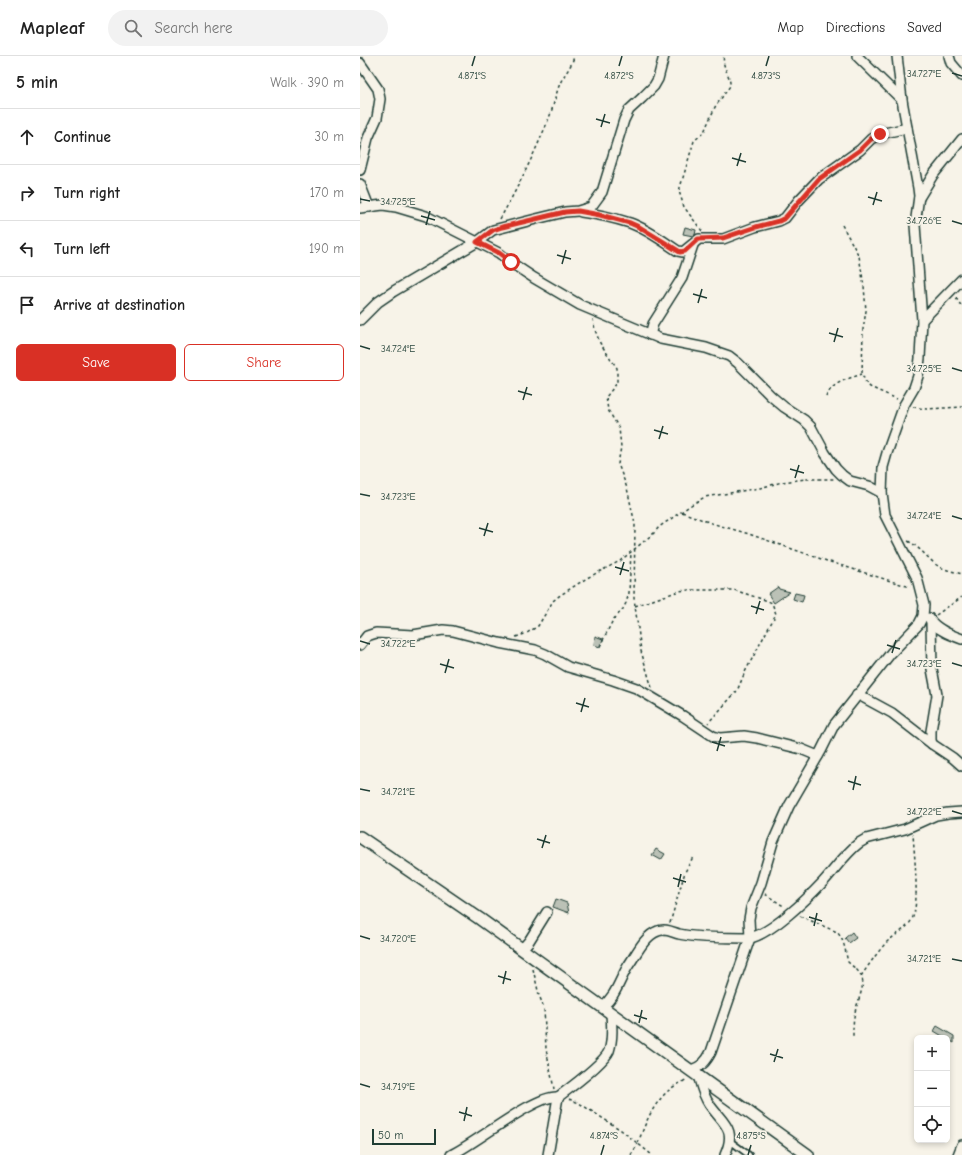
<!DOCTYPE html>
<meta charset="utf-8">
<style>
body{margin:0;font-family:"Comic Neue",sans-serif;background:#f2f2f2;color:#222}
.controls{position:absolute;right:12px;bottom:12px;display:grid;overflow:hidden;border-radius:6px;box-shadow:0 2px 6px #0003}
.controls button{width:36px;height:36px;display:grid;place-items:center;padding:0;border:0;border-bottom:1px solid #e0e0e0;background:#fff;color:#222;font:20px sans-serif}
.scale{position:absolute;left:12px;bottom:10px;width:64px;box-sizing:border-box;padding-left:4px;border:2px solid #1f3d34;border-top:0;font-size:11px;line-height:14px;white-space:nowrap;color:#1f3d34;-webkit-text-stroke:3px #f7f3e8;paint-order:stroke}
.stop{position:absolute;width:12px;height:12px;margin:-9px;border:3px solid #d93025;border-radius:50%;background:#fff}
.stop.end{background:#d93025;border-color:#fff;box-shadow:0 1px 4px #0008}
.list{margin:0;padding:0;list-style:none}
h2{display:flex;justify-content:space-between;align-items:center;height:52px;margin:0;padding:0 16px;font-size:17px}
h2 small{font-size:13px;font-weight:400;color:#767676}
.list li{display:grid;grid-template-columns:26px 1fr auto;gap:12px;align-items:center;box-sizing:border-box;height:56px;padding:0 16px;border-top:1px solid #e0e0e0}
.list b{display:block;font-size:15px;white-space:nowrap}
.list em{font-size:13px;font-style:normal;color:#767676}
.actions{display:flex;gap:8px;padding:12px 16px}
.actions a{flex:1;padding:9px 0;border:1px solid #d93025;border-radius:6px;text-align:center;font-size:14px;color:#d93025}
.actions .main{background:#d93025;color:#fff}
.icon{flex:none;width:22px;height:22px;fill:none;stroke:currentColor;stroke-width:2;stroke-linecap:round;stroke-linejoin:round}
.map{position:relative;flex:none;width:602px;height:1099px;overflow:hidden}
header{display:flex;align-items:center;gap:24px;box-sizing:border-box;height:56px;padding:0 20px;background:#fff;border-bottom:1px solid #e0e0e0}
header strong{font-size:19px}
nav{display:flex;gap:22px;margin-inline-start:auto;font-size:14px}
.search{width:280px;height:36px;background:#f2f2f2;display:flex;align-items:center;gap:10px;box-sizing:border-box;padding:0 14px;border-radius:22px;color:#767676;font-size:15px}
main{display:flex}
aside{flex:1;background:#fff}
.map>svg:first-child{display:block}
.building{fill:#bbc1b6;stroke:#1f3d34}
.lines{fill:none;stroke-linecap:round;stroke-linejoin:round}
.service-casing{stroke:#1f3d34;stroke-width:8}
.minor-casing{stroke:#1f3d34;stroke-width:12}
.tertiary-casing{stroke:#1f3d34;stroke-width:14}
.path{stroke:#1f3d34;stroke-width:1.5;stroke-dasharray:3 3;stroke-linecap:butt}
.service{stroke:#f7f3e8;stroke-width:4.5}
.minor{stroke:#f7f3e8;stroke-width:9}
.tertiary{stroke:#f7f3e8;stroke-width:11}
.route{stroke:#d93025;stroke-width:5}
.ticks{fill:none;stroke:#1f3d34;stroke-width:1.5}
.ticks-label{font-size:10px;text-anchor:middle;fill:#1f3d34;stroke:#f7f3e8;stroke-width:3.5;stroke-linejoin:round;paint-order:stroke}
</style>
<header>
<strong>Mapleaf</strong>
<div class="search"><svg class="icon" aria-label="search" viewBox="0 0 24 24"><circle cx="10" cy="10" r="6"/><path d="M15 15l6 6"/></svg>Search here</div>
<nav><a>Map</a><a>Directions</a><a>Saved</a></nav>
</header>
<main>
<aside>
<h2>5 min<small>Walk · 390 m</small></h2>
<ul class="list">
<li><svg class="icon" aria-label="ahead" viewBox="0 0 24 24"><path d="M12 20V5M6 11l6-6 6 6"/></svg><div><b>Continue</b></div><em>30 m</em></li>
<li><svg class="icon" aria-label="right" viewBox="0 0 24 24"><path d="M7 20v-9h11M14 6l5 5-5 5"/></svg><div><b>Turn right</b></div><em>170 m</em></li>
<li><svg class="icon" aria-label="left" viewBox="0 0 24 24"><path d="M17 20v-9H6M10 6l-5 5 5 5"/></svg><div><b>Turn left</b></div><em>190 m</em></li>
<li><svg class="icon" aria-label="arrive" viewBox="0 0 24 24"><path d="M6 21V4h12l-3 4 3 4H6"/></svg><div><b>Arrive at destination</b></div></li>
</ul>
<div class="actions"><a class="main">Save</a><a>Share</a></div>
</aside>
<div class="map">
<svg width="602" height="1099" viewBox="0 0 602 1099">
<rect width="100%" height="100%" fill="#f7f3e8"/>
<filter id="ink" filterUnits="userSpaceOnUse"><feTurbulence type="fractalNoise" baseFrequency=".025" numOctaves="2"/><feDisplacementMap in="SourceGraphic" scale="8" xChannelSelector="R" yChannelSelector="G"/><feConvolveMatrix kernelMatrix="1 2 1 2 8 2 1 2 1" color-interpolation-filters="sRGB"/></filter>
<g filter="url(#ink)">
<!-- building -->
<g class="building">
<path d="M 325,171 L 336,174 L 335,179 L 333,180 L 323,178 Z"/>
<path d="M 418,531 L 419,533 L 430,536 L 414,547 L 408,538 Z"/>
<path d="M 435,537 L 444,539 L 442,546 L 433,543 Z"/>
<path d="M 235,580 L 243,583 L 240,591 L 234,589 Z"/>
<path d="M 296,793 L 305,798 L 301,804 L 292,799 Z"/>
<path d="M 196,843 L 207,847 L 209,857 L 193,851 Z"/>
<path d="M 492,876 L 496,882 L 489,887 L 485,882 Z"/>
<path d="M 577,970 L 594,980 L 594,987 L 574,975 Z"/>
</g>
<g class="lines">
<defs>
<path id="service" d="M 370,1085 L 389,1099"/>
<g id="minor">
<path d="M 497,0 L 542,44"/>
<path d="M 589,0 L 591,7 L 602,20"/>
<path d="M 0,7 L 18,33 L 20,43 L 17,62 L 8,82 L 0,114"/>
<path d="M 0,128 L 9,151"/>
<path d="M 559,142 L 573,119 L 602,83"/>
<path d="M 0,152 L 23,149 L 36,151 L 66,160 L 139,197 L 153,208 L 174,222 L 220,249 L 301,283 L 346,292 L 369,300 L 378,307 L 411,340 L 424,351 L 444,364 L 451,371 L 465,397 L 476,413 L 482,419 L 490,425 L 509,430 L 522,437"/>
<path d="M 221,156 C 238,158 254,162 270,167 C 287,173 303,185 318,195 L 323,196 L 339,183 L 363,183 L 395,171 L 419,165 L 425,162 L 439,144 L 459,123 L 500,94 L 511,83 L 520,78 L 547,72"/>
<path d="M 0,264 L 18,246 L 34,235 L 117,186 L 133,174 L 176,163 L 205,156 L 218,155 L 231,151 L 242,136 L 264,64 L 269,54 L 282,42 L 294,30 L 298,23 L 304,0"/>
<path d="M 562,264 L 602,223"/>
<path d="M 290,279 L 293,268 L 322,222 L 333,189"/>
<path d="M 569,562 C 575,573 591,579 602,583"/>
<path d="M 571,566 L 572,613 L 577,639 L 571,675 L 571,684 L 572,688"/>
<path d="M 0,589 L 7,580 L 16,577 L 53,579 L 83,574 L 93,575 L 139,587 L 175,594 L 185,598 L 208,611 L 253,624 L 276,632 L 323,660 L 353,680 L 360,682 L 384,680 L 397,682 L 441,693 L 458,700"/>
<path d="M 497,638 L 532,657 L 572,688 L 593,702 L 602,710"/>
<path d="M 162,893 L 169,885 L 187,856"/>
<path d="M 242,951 C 256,940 259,925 268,910 C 276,899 284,880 298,875 C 305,872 312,876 319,878 C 341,883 367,881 390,882 C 412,877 447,843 463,826 C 475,813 485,798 499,787 L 506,783 L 545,773 L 576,759 L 588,757 L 602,756"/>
<path d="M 331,1014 C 341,1011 346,1006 351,996 L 390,882 L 389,863 L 391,852 L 401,827 L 413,786 L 429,750 L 461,695 L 474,669 L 531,597 L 559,568 L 563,560 L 564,549 L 557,522 L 525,459 L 522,437 L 523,411 L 527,397 L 544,349 L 554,332 L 558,320 L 560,302 L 562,264 L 555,169 L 559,140 L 558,132 L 542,44 L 537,0"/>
<path d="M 338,1019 C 341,1029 343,1039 349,1048 C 363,1068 377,1072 365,1099"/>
<path d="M 91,1099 C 115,1088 176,1038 198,1041"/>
<path d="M 188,1099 L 198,1041 C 210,1032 244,1007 249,995 C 253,983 252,970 251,958"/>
<path d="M 598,1099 L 602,1089"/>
</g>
<path id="tertiary" d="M 0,781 L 120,863 L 448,1099"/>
</defs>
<!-- service casing -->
<use href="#service" class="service-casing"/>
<!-- minor casing -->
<use href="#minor" class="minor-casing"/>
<!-- tertiary casing -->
<use href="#tertiary" class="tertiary-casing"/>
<!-- path -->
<g class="path">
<path d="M 140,163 C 158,131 175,97 189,62 C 193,52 195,41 199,30 C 203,19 212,11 214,0"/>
<path d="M 482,169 L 499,200 L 504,230 L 506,255 L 503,273 L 502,318 L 506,327 L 510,331 L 537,343"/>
<path d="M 342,175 L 324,151 L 319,135 L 334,85 L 344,76 L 355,51 L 370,30 C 371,19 361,11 364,0"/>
<path d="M 596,242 L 602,251"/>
<path d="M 233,263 L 235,274 L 240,287 L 257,312 L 257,327 L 246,341 L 248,354 L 259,372 L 261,391 L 258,408 L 267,432 L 275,468 L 274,542 L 281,595 L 292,632"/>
<path d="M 466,341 C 472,326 488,323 502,318"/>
<path d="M 553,351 L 566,353 L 602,351"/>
<path d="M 322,456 L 351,467 L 389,478 L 467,505 L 550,531"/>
<path d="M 548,485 C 559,491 566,500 575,508 C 583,514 593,515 602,518"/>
<path d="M 275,550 L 319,535 L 329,534 L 374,534 L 408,545 L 412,547 L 416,558 L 385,616 L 377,635 L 348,667"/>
<path d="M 576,559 L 602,541"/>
<path d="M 156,581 L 167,577 L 178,570 L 193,545 L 199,540 L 227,522 L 260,505 L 294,477 L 299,471 L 334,447 L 345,441 L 400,432 L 422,426 L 446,423 L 475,423"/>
<path d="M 240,590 L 253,564 L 263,553 L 266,547 L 269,537 L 271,496"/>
<path d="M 405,838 L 425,851"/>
<path d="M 440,860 L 477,876 C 485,885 485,895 488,906 C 493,911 499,914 502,922 C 505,930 497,947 495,956 C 493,964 493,973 493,981"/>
<path d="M 310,867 L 325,816 L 333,801"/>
<path d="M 173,913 L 179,939 L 184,952 L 186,993 L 194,1033"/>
<path d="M 501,920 C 509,909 516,898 525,888 C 533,879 547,874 552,863 C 560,849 554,796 553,778"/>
<path d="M 209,1043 L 219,1047 L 261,1074 L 292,1099"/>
<path d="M 278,1087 C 286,1065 294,1045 313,1031 C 318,1028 323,1026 327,1023"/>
<path d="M 271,1099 L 278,1088"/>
</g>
<!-- service -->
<use href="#service" class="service"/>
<!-- minor -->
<use href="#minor" class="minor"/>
<!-- tertiary -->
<use href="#tertiary" class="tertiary"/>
</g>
</g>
<g class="lines" filter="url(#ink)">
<!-- route -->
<path class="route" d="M 151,206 L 139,197 L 117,186 L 133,174 L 142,171 L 205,156 L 218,155 L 240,159 L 270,167 L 279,171 L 320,196 L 325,195 L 338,183 L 363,182 L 396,171 L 419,165 L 425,162 L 459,123 L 500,94 L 511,83 L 520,78"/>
</g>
<!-- ticks -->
<path class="ticks" d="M 112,10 L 115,0M 259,10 L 262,0M 406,10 L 409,0M 592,17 L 602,20M 236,63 L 250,67M 241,71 L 245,58M 372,102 L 386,106M 377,110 L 381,97M 508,141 L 522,145M 0,143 L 10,145M 513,149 L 517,136M 61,160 L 75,164M 592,165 L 602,168M 66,169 L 70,155M 197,199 L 211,203M 202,208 L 206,194M 333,238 L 347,242M 338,247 L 342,233M 469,277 L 483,281M 474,286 L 478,272M 0,290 L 10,293M 592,312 L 602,315M 158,335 L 172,339M 163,344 L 167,331M 294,374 L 308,378M 299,383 L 303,370M 430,413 L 444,417M 435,422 L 439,409M 0,438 L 10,440M 592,460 L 602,463M 119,472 L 133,476M 124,480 L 128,467M 255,511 L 269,515M 260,519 L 264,506M 391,550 L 404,554M 396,558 L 400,545M 0,585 L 10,588M 527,589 L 540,593M 532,597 L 536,584M 592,607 L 602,610M 80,608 L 94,612M 85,617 L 89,603M 216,647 L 229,651M 221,656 L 225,642M 352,686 L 365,690M 357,695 L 361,681M 488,725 L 501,729M 0,733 L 10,735M 493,734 L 496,720M 592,755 L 602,758M 177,783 L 190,787M 182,792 L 186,779M 313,822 L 326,826M 318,831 L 321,818M 449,861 L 462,865M 454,870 L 457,857M 0,880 L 10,883M 592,903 L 602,905M 138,920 L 151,924M 143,928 L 146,915M 274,959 L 287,963M 279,967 L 282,954M 410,998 L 423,1002M 414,1006 L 418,993M 0,1028 L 10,1031M 99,1056 L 112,1060M 104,1065 L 107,1051M 241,1099 L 244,1089M 388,1099 L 391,1089"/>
<g class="ticks-label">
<text x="564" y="21">34.727°E</text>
<text x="112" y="23">4.871°S</text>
<text x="259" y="23">4.872°S</text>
<text x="406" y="23">4.873°S</text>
<text x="38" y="149">34.725°E</text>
<text x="564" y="168">34.726°E</text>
<text x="38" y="296">34.724°E</text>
<text x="564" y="316">34.725°E</text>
<text x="38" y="444">34.723°E</text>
<text x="564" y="463">34.724°E</text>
<text x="38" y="591">34.722°E</text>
<text x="564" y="611">34.723°E</text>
<text x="38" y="739">34.721°E</text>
<text x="564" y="759">34.722°E</text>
<text x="38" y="886">34.720°E</text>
<text x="564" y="906">34.721°E</text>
<text x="38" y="1034">34.719°E</text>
<text x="244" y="1083">4.874°S</text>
<text x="391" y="1083">4.875°S</text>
</g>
</svg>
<div class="controls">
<button>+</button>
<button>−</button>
<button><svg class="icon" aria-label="locate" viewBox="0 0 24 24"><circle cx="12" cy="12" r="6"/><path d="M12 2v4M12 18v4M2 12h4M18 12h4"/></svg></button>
</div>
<div class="scale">50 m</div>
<div class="stop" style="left:151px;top:206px"></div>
<div class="stop end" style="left:520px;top:78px"></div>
</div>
</main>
